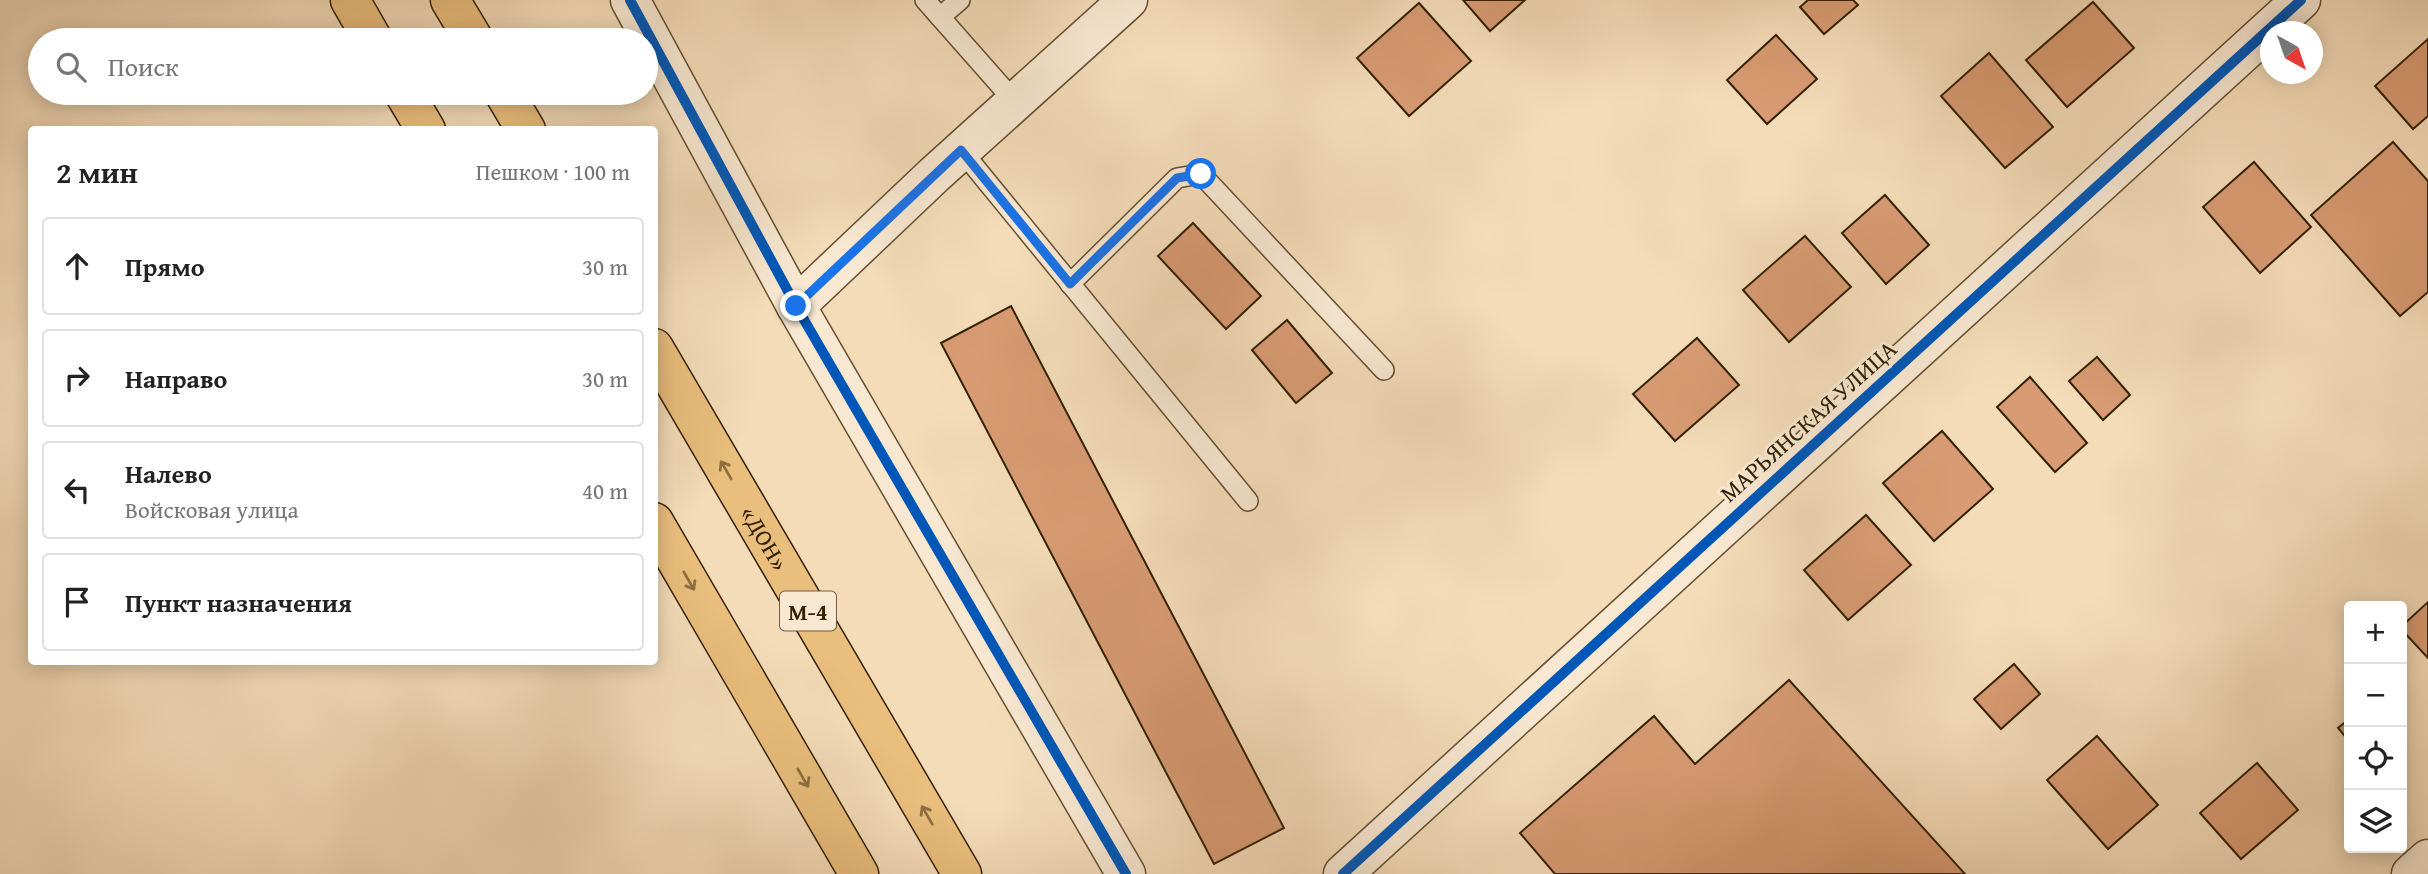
<!DOCTYPE html>
<html lang="ru">
<meta charset="utf-8">
<style>
body{margin:0;font-family:"Gentium Book Plus",serif;background:#f2f2f2;color:#222}
.controls{position:absolute;right:21px;bottom:21px;display:grid;overflow:hidden;border-radius:7px;box-shadow:0 4px 18px #0003}
.controls button{width:63px;height:63px;display:grid;place-items:center;padding:0;border:0;border-bottom:2px solid #e0e0e0;background:#fff;color:#222;font:35px sans-serif}
.compass{position:absolute;left:2260px;top:21px;width:63px;height:63px;border-radius:50%;background:#fff;box-shadow:0 4px 18px #0003;rotate:140deg}
.stop{position:absolute;width:21px;height:21px;margin:-16px;border:5px solid #1a73e8;border-radius:50%;background:#fff}
.stop.end{background:#1a73e8;border-color:#fff;box-shadow:0 2px 7px #0008}
.list{margin:0;padding:0;list-style:none}
h2{display:flex;justify-content:space-between;align-items:center;height:91px;margin:0;padding:0 28px;font-size:30px}
h2 small{font-size:23px;font-weight:400;color:#767676}
.list li{display:grid;grid-template-columns:46px 1fr auto;gap:21px;align-items:center;box-sizing:border-box;height:98px;margin:0 14px 14px;padding:0 14px;border:2px solid #e0e0e0;border-radius:7px}
.list b{display:block;font-size:26px;white-space:nowrap}
.list p{margin:0;font-size:23px;white-space:nowrap;color:#767676}
.list em{font-size:23px;font-style:normal;color:#767676}
.icon{flex:none;width:38px;height:38px;fill:none;stroke:currentColor;stroke-width:2;stroke-linecap:round;stroke-linejoin:round}
.map{position:relative;flex:none;width:2428px;height:874px;overflow:hidden}
.search{position:absolute;background:#fff;box-shadow:0 4px 18px #0003;left:28px;top:28px;width:630px;height:77px;display:flex;align-items:center;gap:18px;box-sizing:border-box;padding:0 24px;border-radius:38px;color:#767676;font-size:26px}
.panel{position:absolute;background:#fff;box-shadow:0 4px 18px #0003;left:28px;top:126px;width:630px;height:539px;border-radius:7px}
.map>svg:first-child{display:block}
.building{fill:#d89b73;stroke:#342004;stroke-width:2}
.lines{fill:none;stroke-linecap:round;stroke-linejoin:round}
.lane-casing{stroke:#644f31;stroke-width:22}
.street-casing{stroke:#644f31;stroke-width:41}
.highway-casing{stroke:#342004;stroke-width:41}
.lane{stroke:#f8e8d2;stroke-width:19}
.street{stroke:#f8e8d2;stroke-width:38}
.highway{stroke:#eabe7c;stroke-width:38}
.cycleway-casing{stroke:#f8e8d2;stroke-width:15}
.cycleway{stroke:#0057b8;stroke-width:10}
.oneway{stroke:#8f6f40}
.route{stroke:#1a73e8;stroke-width:9}
.labels{text-anchor:middle;dominant-baseline:central;stroke-width:6;stroke-linejoin:round;paint-order:stroke}
.shield{fill:#f8e8d2;stroke:#6f5c42;stroke-width:2}
.shield-label{font-size:23px;font-weight:bold;fill:#342004}
.street-label{font-size:24px;fill:#342004;stroke:#f8e8d2}
</style>
<div class="map">
<svg width="2428" height="874" viewBox="0 0 2428 874">
<rect width="100%" height="100%" fill="#f4dcb9"/>
<filter id="stains"><feTurbulence type="fractalNoise" baseFrequency=".00286" numOctaves="4"/><feColorMatrix values="0 0 0 0 .2 0 0 0 0 .09 0 0 0 0 .02 0 0 0 .5 -.17"/></filter>
<radialGradient id="worn" r=".72"><stop offset=".6" stop-color="#630" stop-opacity="0"/><stop offset="1" stop-color="#630" stop-opacity=".3"/></radialGradient>
<!-- building -->
<g class="building">
<path d="M 1463,0 L 1525,0 L 1490,31 Z"/>
<path d="M 1808,0 L 1853,0 L 1858,5 L 1824,34 L 1800,7 Z"/>
<path d="M 2093,2 L 2134,48 L 2067,107 L 2026,60 Z"/>
<path d="M 1419,3 L 1471,61 L 1409,116 L 1357,58 Z"/>
<path d="M 1776,35 L 1817,79 L 1767,124 L 1727,80 Z"/>
<path d="M 2428,39 L 2428,116 L 2413,129 L 2375,86 Z"/>
<path d="M 1989,53 L 2053,127 L 2005,168 L 1941,96 Z"/>
<path d="M 2393,142 L 2428,181 L 2428,292 L 2400,316 L 2311,215 Z"/>
<path d="M 2254,162 L 2311,227 L 2260,273 L 2203,207 Z"/>
<path d="M 1885,195 L 1929,245 L 1886,284 L 1842,233 Z"/>
<path d="M 1193,223 L 1261,296 L 1226,329 L 1158,256 Z"/>
<path d="M 1805,236 L 1851,287 L 1789,342 L 1743,290 Z"/>
<path d="M 1011,306 L 1284,828 L 1214,864 L 941,343 Z"/>
<path d="M 1287,320 L 1332,373 L 1296,403 L 1252,350 Z"/>
<path d="M 1697,338 L 1739,385 L 1675,441 L 1633,394 Z"/>
<path d="M 2097,357 L 2130,395 L 2103,420 L 2069,381 Z"/>
<path d="M 2030,377 L 2087,443 L 2055,472 L 1997,407 Z"/>
<path d="M 1942,431 L 1993,489 L 1934,541 L 1883,483 Z"/>
<path d="M 1866,515 L 1911,565 L 1848,620 L 1804,570 Z"/>
<path d="M 2428,602 L 2428,658 L 2402,630 L 2402,626 Z"/>
<path d="M 2014,664 L 2040,694 L 2001,729 L 1974,699 Z"/>
<path d="M 1789,680 L 1965,874 L 1555,874 L 1520,833 L 1654,716 L 1695,764 Z"/>
<path d="M 2349,719 L 2349,741 L 2338,728 Z"/>
<path d="M 2097,736 L 2158,805 L 2108,849 L 2047,780 Z"/>
<path d="M 2257,763 L 2298,810 L 2241,859 L 2200,813 Z"/>
</g>
<g class="lines">
<defs>
<g id="lane">
<path d="M 925,0 L 1015,102"/>
<path d="M 940,17 L 960,0"/>
<path d="M 961,150 L 1248,501"/>
<path d="M 1070,284 L 1177,178 L 1201,174 L 1384,370"/>
</g>
<g id="street">
<path d="M 630,0 L 796,306 L 1126,874"/>
<path d="M 796,306 L 934,175 L 1128,0"/>
<path d="M 1343,874 L 2301,0"/>
<path d="M 2411,874 L 2428,859"/>
</g>
<g id="highway">
<path d="M 350,0 L 373,40"/>
<path d="M 450,0 L 474,40"/>
<path d="M 404,93 L 426,130"/>
<path d="M 504,93 L 526,130"/>
<path id="s1" d="M 654,348 L 962,874"/>
<path d="M 654,522 L 859,874"/>
</g>
</defs>
<!-- lane casing -->
<use href="#lane" class="lane-casing"/>
<!-- street casing -->
<use href="#street" class="street-casing"/>
<!-- highway casing -->
<use href="#highway" class="highway-casing"/>
<!-- lane -->
<use href="#lane" class="lane"/>
<!-- street -->
<use href="#street" class="street"/>
<!-- highway -->
<use href="#highway" class="highway"/>
<defs>
<g id="cycleway">
<path d="M 630,0 L 796,306 L 1126,874"/>
<path d="M 1343,874 L 2301,0"/>
</g>
</defs>
<!-- cycleway casing -->
<use href="#cycleway" class="cycleway-casing"/>
<!-- cycleway -->
<use href="#cycleway" class="cycleway"/>
</g>
<!-- one-way arrows -->
<defs><path id="oneway-shaft" d="M-6 0H5M1.5-3L5.5 0L1.5 3" fill="none" stroke-width="1.6" stroke-linecap="round" stroke-linejoin="round" transform="scale(1.75)"/></defs>
<g class="oneway">
<use href="#oneway-shaft" transform="translate(726 470) rotate(-120)"/>
<use href="#oneway-shaft" transform="translate(689 581) rotate(60)"/>
<use href="#oneway-shaft" transform="translate(803 778) rotate(60)"/>
<use href="#oneway-shaft" transform="translate(927 815) rotate(-120)"/>
</g>
<g class="lines">
<!-- route -->
<path class="route" d="M 796,306 L 961,150 L 1070,284 L 1177,178 L 1201,174"/>
</g>
<g class="labels">
<!-- shield labels -->
<rect class="shield" x="780" y="591.5" width="56" height="39" rx="5"/>
<g class="shield-label">
<text x="808" y="611">М-4</text>
</g>
<!-- street labels -->
<g class="street-label">
<text transform="translate(1808 421) rotate(-42)">МАРЬЯНСКАЯ УЛИЦА</text>
<text stroke="none"><textPath href="#s1" startOffset="220">«ДОН»</textPath></text>
</g>
</g>
<rect width="100%" height="100%" filter="url(#stains)"/>
<rect width="100%" height="100%" fill="url(#worn)"/>
</svg>
<div class="controls">
<button>+</button>
<button>−</button>
<button><svg class="icon" aria-label="locate" viewBox="0 0 24 24"><circle cx="12" cy="12" r="6"/><path d="M12 2v4M12 18v4M2 12h4M18 12h4"/></svg></button>
<button><svg class="icon" aria-label="layers" viewBox="0 0 24 24"><path d="M12 4l9 5-9 5-9-5zM3 14l9 5 9-5"/></svg></button>
</div>
<svg class="compass" viewBox="-18 -18 36 36"><path d="M0-13l5 13h-10z" fill="#e53935"/><path d="M0 13l5-13h-10z" fill="#767676"/></svg>
<div class="stop" style="left:1201px;top:174px"></div>
<div class="stop end" style="left:796px;top:306px"></div>
<div class="search"><svg class="icon" aria-label="search" viewBox="0 0 24 24"><circle cx="10" cy="10" r="6"/><path d="M15 15l6 6"/></svg>Поиск</div>
<section class="panel">
<h2>2 мин<small>Пешком · 100 m</small></h2>
<ul class="list">
<li><svg class="icon" aria-label="ahead" viewBox="0 0 24 24"><path d="M12 20V5M6 11l6-6 6 6"/></svg><div><b>Прямо</b></div><em>30 m</em></li>
<li><svg class="icon" aria-label="right" viewBox="0 0 24 24"><path d="M7 20v-9h11M14 6l5 5-5 5"/></svg><div><b>Направо</b></div><em>30 m</em></li>
<li><svg class="icon" aria-label="left" viewBox="0 0 24 24"><path d="M17 20v-9H6M10 6l-5 5 5 5"/></svg><div><b>Налево</b><p>Войсковая улица</p></div><em>40 m</em></li>
<li><svg class="icon" aria-label="arrive" viewBox="0 0 24 24"><path d="M6 21V4h12l-3 4 3 4H6"/></svg><div><b>Пункт назначения</b></div></li>
</ul>
</section>
</div>
